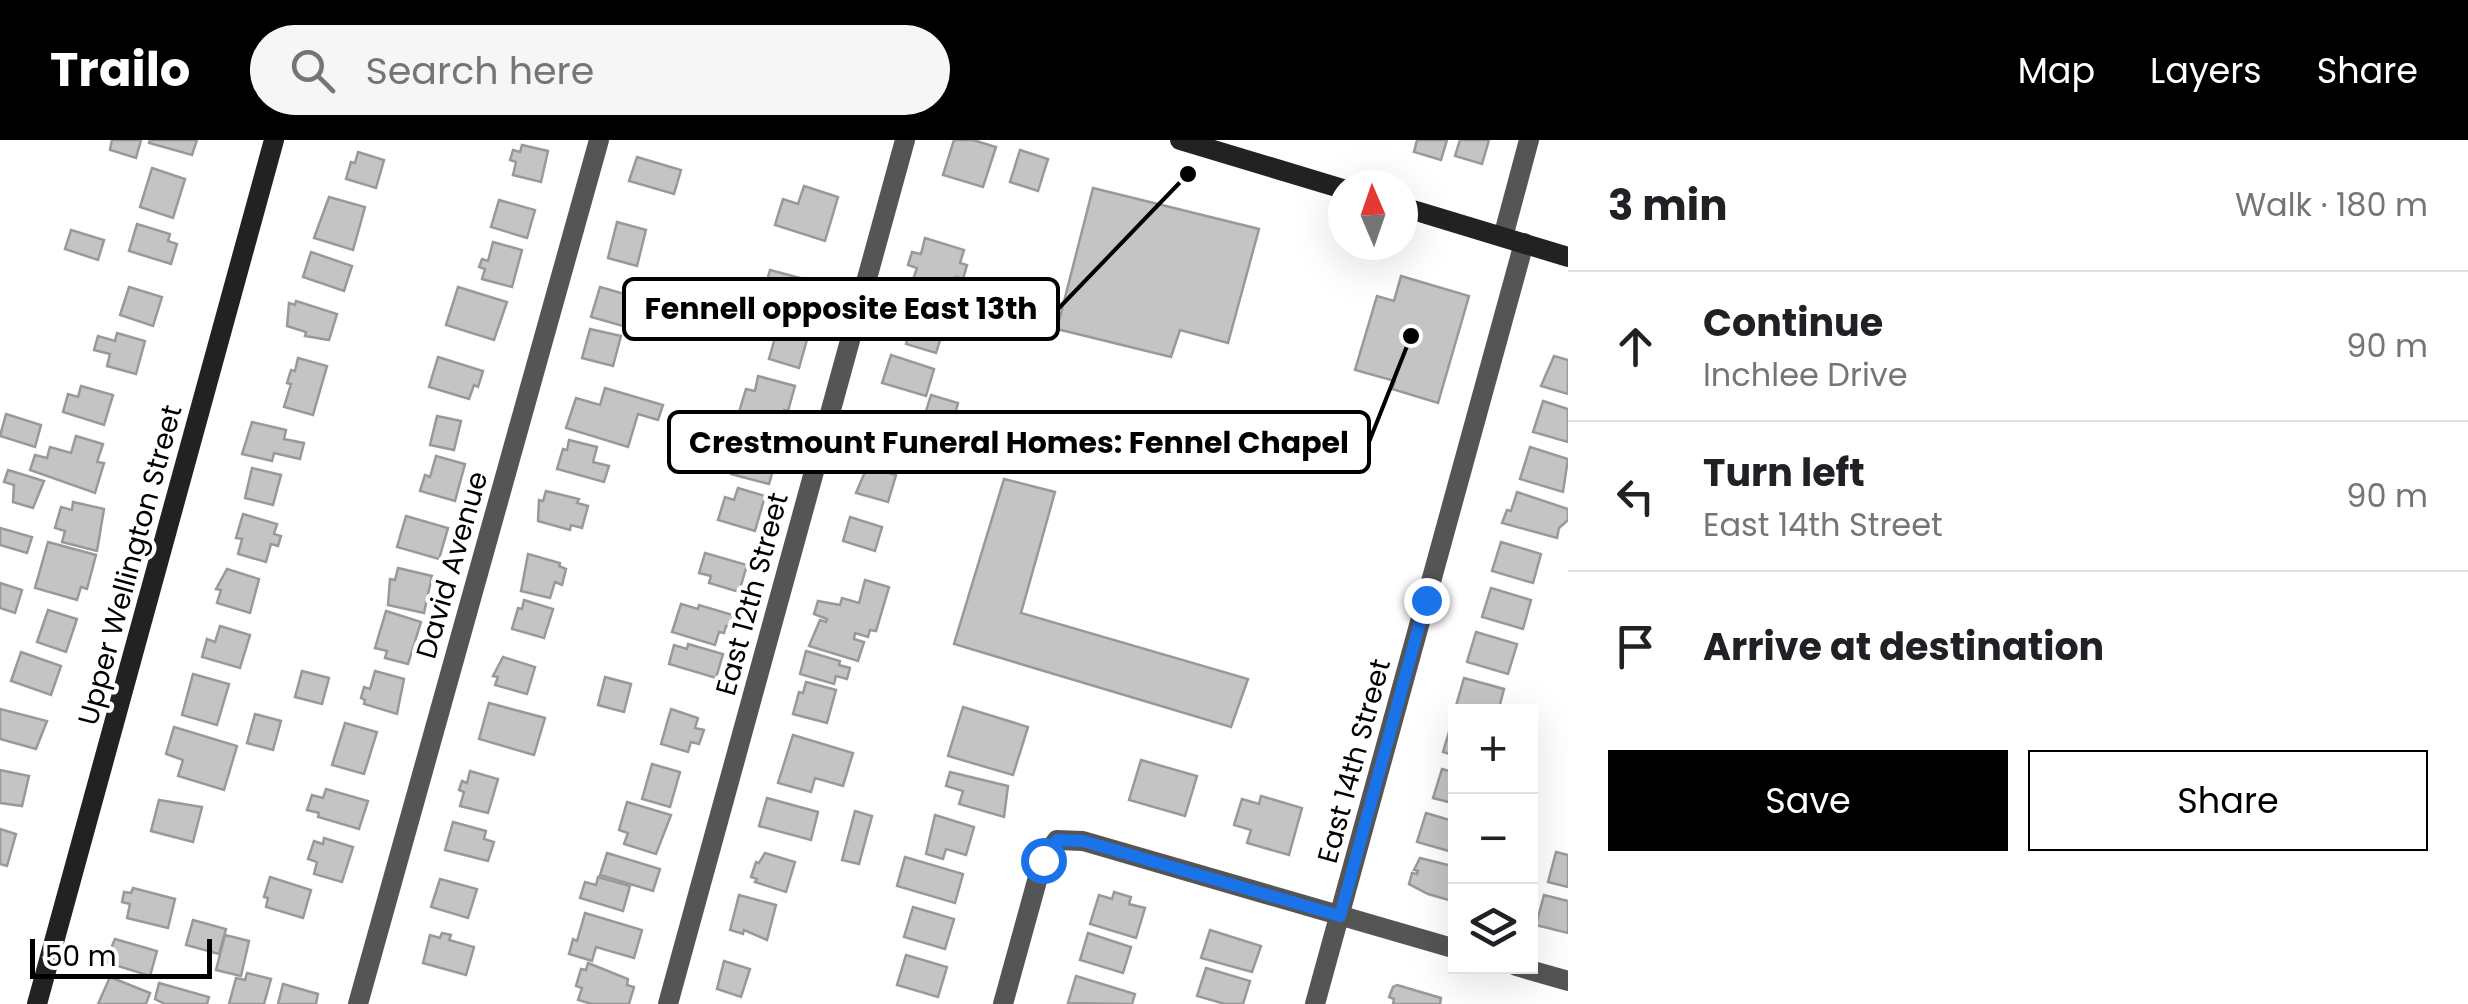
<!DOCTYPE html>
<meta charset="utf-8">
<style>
body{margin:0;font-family:Poppins,sans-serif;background:#f6f6f6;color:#202124}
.controls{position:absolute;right:30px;bottom:30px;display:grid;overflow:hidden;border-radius:0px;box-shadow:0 10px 40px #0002}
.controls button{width:90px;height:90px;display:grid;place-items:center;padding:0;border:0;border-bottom:2px solid #e0e0e0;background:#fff;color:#202124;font:50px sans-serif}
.compass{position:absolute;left:1328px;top:30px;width:90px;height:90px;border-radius:50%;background:#fff;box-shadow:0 10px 40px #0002;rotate:358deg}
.scale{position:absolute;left:30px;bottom:25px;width:182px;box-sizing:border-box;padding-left:10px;border:5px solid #000;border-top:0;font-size:28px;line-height:35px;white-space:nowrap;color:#000;-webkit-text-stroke:8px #fff;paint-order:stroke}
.stop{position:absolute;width:30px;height:30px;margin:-22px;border:8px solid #1a73e8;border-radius:50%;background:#fff}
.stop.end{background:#1a73e8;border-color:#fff;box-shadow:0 2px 10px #0008}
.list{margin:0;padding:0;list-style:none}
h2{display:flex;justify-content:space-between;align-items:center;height:130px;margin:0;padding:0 40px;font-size:42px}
h2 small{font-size:32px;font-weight:400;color:#757577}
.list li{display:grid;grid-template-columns:65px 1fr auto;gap:30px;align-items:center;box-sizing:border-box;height:150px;padding:0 40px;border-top:2px solid #e0e0e0}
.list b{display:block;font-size:38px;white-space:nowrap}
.list p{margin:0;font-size:32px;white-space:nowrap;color:#757577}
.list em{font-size:32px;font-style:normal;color:#757577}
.actions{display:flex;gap:20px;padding:30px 40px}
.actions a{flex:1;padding:22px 0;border:2px solid #000;border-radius:0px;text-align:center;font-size:35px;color:#000}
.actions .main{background:#000;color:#fff}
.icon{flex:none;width:55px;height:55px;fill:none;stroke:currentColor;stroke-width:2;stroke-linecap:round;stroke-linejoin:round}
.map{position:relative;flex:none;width:1568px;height:864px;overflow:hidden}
header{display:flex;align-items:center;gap:60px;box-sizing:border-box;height:140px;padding:0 50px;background:#000;color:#fff}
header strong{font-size:48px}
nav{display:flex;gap:55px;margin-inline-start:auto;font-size:35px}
.search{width:700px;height:90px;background:#f6f6f6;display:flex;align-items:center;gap:25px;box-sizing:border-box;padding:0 35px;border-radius:55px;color:#757577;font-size:38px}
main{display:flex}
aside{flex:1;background:#fff}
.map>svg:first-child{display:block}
.building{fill:#c4c4c4;stroke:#999;stroke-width:2.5}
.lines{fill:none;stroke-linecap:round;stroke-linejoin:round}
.minor{stroke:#555;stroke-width:20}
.secondary{stroke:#222;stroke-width:20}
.route{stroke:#1a73e8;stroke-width:12}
.labels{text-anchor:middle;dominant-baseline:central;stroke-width:9;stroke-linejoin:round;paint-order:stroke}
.street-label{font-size:28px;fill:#000;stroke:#fff}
.leader{fill:none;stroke:#000;stroke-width:4}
.callout-dot{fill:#000;stroke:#fff;stroke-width:4}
.callout{fill:#fff;stroke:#000;stroke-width:4}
.callout-label{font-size:30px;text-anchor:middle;font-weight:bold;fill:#000}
</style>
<header>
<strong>Trailo</strong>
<div class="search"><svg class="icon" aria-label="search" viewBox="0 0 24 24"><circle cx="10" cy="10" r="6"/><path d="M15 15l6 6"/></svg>Search here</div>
<nav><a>Map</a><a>Layers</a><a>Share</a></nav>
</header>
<main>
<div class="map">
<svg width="1568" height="864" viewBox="0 0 1568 864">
<rect width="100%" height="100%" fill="#fff"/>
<!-- building -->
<g class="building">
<path d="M 112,0 L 141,0 L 136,18 L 110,10 Z"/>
<path d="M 150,0 L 197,0 L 192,15 L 149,3 Z"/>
<path d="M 954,0 L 973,0 L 996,7 L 983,47 L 943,35 Z"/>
<path d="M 1417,0 L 1447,0 L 1441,20 L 1414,12 Z"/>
<path d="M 1460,0 L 1489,0 L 1482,24 L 1455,16 Z"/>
<path d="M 522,5 L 548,11 L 541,42 L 513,35 L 516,22 L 510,20 L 513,10 L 520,12 Z"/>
<path d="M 1020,10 L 1048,19 L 1038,51 L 1010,42 Z"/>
<path d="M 358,12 L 384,20 L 376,48 L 346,39 L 351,22 L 355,23 Z"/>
<path d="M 637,17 L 681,30 L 674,54 L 629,41 Z"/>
<path d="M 152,28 L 185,39 L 173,78 L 140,67 Z"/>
<path d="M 804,46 L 838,57 L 825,101 L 775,85 L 783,59 L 798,64 Z"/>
<path d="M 1093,48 L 1259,89 L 1228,203 L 1180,190 L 1171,217 L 1057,189 Z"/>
<path d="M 329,57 L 365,67 L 353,110 L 314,98 Z"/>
<path d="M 499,60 L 535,70 L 527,98 L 491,87 Z"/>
<path d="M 617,82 L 646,90 L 637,126 L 608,118 Z"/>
<path d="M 137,84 L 170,94 L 168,101 L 177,104 L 171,124 L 129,111 Z"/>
<path d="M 71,90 L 104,100 L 98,120 L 65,109 Z"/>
<path d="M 925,98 L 964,110 L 960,123 L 967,125 L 963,139 L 956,137 L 948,163 L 909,151 L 917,128 L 908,125 L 912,112 L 921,114 Z"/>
<path d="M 493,102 L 522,110 L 512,147 L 482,139 L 485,129 L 479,127 L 482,119 L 488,121 Z"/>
<path d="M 311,112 L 352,126 L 344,151 L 303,137 Z"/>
<path d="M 770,130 L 800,138 L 798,146 L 822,153 L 815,177 L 761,161 Z"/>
<path d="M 1401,136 L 1469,156 L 1438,263 L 1392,249 L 1395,241 L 1355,230 L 1377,156 L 1394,161 Z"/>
<path d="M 129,147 L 162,157 L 153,186 L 120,175 Z"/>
<path d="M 458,147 L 507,162 L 494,200 L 446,185 Z"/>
<path d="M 600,147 L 632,156 L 623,186 L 591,177 Z"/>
<path d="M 296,161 L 337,174 L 329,200 L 305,196 L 306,192 L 287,186 L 289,163 L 295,165 Z"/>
<path d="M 916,169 L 947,178 L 936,213 L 906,204 Z"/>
<path d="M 778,187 L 808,196 L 799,228 L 769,219 Z"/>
<path d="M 590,189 L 621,196 L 613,226 L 582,218 Z"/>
<path d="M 117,193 L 145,201 L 136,234 L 107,226 L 110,214 L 94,210 L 98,196 L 115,201 Z"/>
<path d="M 891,215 L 934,229 L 926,256 L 882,243 Z"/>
<path d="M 1554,216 L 1568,220 L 1568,254 L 1541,246 Z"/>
<path d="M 438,217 L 483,231 L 478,247 L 474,245 L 469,259 L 429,247 Z"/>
<path d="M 298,218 L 327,226 L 313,275 L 284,267 L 291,244 L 287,243 L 291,230 L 295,231 Z"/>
<path d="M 758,236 L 795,246 L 788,271 L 784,270 L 779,287 L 747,279 L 748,274 L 739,272 L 746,249 L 755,251 Z"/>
<path d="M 81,246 L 113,255 L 104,285 L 63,272 L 68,254 L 78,257 Z"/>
<path d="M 605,248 L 663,265 L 658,280 L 638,274 L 628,307 L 566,288 L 576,258 L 600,265 Z"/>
<path d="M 931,255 L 958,263 L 951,289 L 923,281 Z"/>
<path d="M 1543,261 L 1568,269 L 1568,302 L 1533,292 Z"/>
<path d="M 6,274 L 41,285 L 35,307 L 0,296 Z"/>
<path d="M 437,276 L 461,281 L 454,310 L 430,305 Z"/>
<path d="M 252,282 L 286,290 L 284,299 L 304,303 L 300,319 L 274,313 L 272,321 L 242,314 Z"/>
<path d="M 76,296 L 103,304 L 97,322 L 104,323 L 95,353 L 30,330 L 35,315 L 47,318 L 50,307 L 71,313 Z"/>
<path d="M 569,300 L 597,307 L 593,322 L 609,326 L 604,342 L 557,329 L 563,309 L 567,310 Z"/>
<path d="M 739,305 L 777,316 L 769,344 L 731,334 Z"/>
<path d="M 1530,307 L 1568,319 L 1563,352 L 1520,339 Z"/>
<path d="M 436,316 L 465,324 L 455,361 L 420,351 L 425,335 L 430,337 Z"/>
<path d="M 867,327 L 896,335 L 888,362 L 856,353 Z"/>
<path d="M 252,328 L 281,335 L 273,365 L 245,358 Z"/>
<path d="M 8,330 L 44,341 L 33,368 L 13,362 L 14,345 L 4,342 Z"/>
<path d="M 1004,339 L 1055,352 L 1021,473 L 1248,539 L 1231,587 L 954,504 Z"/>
<path d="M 738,348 L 765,356 L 755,391 L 718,380 L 725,357 L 734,360 Z"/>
<path d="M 546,351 L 579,359 L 577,363 L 588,366 L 582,388 L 571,385 L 570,390 L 538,381 L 539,360 L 543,361 Z"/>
<path d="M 1517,352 L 1568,369 L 1568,380 L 1559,388 L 1557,398 L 1502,383 L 1507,370 L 1511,371 Z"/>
<path d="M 73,362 L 104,369 L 97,411 L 62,402 L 65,391 L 55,388 L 61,367 L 72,370 Z"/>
<path d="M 243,374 L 277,384 L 274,394 L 281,396 L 278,406 L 271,404 L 266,422 L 238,414 L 242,399 L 236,398 Z"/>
<path d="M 406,376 L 448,388 L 439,419 L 397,407 Z"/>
<path d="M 850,377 L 882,387 L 875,411 L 843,401 Z"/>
<path d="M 0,388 L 32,397 L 27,413 L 0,405 Z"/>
<path d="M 48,402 L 96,415 L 87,449 L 81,447 L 77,460 L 35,448 Z"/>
<path d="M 1501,402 L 1541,414 L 1533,443 L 1492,431 Z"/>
<path d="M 705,413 L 747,425 L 739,452 L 709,443 L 711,436 L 699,433 Z"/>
<path d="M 528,414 L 560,423 L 559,426 L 566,429 L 562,445 L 555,442 L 550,458 L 521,451 Z"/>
<path d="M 398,428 L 432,436 L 424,473 L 388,465 L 390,439 L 395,440 Z"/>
<path d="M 227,429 L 259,439 L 250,473 L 217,463 L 221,450 L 216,449 Z"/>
<path d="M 865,440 L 889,447 L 876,491 L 870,490 L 868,497 L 855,493 L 854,499 L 864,502 L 858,521 L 809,506 L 820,480 L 826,482 L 827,479 L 814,474 L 818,461 L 840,465 L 842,458 L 859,463 Z"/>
<path d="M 0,443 L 22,450 L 15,473 L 0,468 Z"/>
<path d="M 1491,448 L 1531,460 L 1523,489 L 1482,477 Z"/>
<path d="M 524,460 L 553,469 L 544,498 L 512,489 L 518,468 L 522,469 Z"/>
<path d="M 681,464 L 698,469 L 699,465 L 733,475 L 730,487 L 726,486 L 724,493 L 719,492 L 715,505 L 672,492 Z"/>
<path d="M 48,470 L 77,479 L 66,512 L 37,502 Z"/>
<path d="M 386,471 L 421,482 L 408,524 L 385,518 L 387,511 L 375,508 Z"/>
<path d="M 220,486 L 250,495 L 240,528 L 202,517 L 207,499 L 215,502 Z"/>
<path d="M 1476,492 L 1517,504 L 1508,534 L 1467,522 Z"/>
<path d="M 688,504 L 723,514 L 716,538 L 669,524 L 674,505 L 687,509 Z"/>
<path d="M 806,511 L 840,521 L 839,525 L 850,528 L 847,539 L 836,536 L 834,544 L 800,534 Z"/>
<path d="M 21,512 L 61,526 L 51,555 L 11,541 Z"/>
<path d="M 503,517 L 535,527 L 527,554 L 495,545 L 498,537 L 493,536 Z"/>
<path d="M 302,531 L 329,538 L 322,564 L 295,557 Z"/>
<path d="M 375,531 L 404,539 L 397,574 L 364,564 L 365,560 L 361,558 L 364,547 L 370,549 Z"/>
<path d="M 193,534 L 229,544 L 217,585 L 182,575 Z"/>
<path d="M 605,537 L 631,544 L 624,572 L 598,565 Z"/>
<path d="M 1464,538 L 1504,549 L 1498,572 L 1474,572 L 1456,566 Z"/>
<path d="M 806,542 L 836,550 L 827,583 L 793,574 L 799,552 L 803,553 Z"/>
<path d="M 489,563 L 545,578 L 534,615 L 479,599 Z"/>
<path d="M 963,567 L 1028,587 L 1013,635 L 948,616 Z"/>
<path d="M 0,569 L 47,581 L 36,609 L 0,599 Z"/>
<path d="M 671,569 L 698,578 L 695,588 L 704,590 L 699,604 L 691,602 L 688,612 L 661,604 Z"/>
<path d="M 255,574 L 281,581 L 273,610 L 247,603 Z"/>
<path d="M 1452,582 L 1456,583 L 1456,616 L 1443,612 Z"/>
<path d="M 345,583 L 377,592 L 364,634 L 332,625 Z"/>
<path d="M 174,587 L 237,606 L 224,650 L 178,636 L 183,620 L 166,614 Z"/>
<path d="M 793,595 L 853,613 L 843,646 L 815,638 L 811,652 L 778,643 Z"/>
<path d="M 1141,620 L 1197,636 L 1185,676 L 1129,660 Z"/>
<path d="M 652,624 L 680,632 L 670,667 L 642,659 Z"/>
<path d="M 1442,629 L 1456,633 L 1456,664 L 1433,658 Z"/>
<path d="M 0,630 L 29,636 L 22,666 L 0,663 Z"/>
<path d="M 470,631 L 498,639 L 488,673 L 460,666 L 464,652 L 459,650 L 462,641 L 467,643 Z"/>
<path d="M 950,632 L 1008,646 L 1004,677 L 959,664 L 963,651 L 946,646 Z"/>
<path d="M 326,649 L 368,661 L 359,689 L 318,677 L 319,673 L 307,670 L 312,655 L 323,658 Z"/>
<path d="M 1261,656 L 1302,668 L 1289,715 L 1247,703 L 1251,690 L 1234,685 L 1242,659 L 1259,664 Z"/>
<path d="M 767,658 L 818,672 L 811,700 L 759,686 Z"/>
<path d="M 159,660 L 202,667 L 193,702 L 151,691 Z"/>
<path d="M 627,662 L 671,675 L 656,714 L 624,704 L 628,693 L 619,690 Z"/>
<path d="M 855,671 L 872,676 L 859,724 L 842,720 Z"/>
<path d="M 1426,673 L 1456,682 L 1456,713 L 1417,702 Z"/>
<path d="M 935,675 L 974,687 L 966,715 L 946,709 L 943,719 L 926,714 Z"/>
<path d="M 453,682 L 486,691 L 484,699 L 494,702 L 488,721 L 445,710 Z"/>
<path d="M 0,689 L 16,694 L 7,726 L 0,724 Z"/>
<path d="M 324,698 L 353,707 L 342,742 L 314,734 L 317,722 L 308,719 L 314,701 L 323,704 Z"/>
<path d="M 1556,712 L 1568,715 L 1568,747 L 1548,742 Z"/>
<path d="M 607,713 L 660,729 L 653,751 L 600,735 Z"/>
<path d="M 765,713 L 795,722 L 786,752 L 755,742 L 757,739 L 751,737 L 756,722 L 759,723 Z"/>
<path d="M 905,717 L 963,734 L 955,763 L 897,746 Z"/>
<path d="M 1420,718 L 1456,727 L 1452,761 L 1428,754 L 1409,744 L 1412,733 L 1417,734 L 1418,731 L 1414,730 Z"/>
<path d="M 270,737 L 311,750 L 303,778 L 266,767 L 268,758 L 264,757 Z"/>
<path d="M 598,737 L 630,746 L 623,771 L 580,758 L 585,742 L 596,745 Z"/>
<path d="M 440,739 L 477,749 L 468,778 L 431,767 Z"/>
<path d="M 133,748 L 175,759 L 168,788 L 127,778 L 130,764 L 122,762 L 124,752 L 131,753 Z"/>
<path d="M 1114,752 L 1131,757 L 1129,764 L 1145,768 L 1136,798 L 1090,784 L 1099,755 L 1112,759 Z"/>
<path d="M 739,755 L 776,765 L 767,800 L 744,790 L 743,794 L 730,790 Z"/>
<path d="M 1544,755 L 1568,761 L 1568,793 L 1536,785 Z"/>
<path d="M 913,767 L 954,779 L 945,809 L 904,797 Z"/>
<path d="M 585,773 L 642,790 L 634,818 L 596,807 L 592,821 L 569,814 L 573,799 L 577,801 Z"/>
<path d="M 193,780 L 226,789 L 219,814 L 186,805 Z"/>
<path d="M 1210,790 L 1261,806 L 1252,832 L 1201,818 Z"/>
<path d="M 442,793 L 451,795 L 449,800 L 474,807 L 466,835 L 423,823 L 430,795 L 440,798 Z"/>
<path d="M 1088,793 L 1131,807 L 1123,833 L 1080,820 Z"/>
<path d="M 225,795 L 249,801 L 241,836 L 216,830 Z"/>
<path d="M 115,799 L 157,811 L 150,836 L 105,822 Z"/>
<path d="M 906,815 L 947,827 L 938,857 L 897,845 Z"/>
<path d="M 724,821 L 750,829 L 741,857 L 717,849 Z"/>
<path d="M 588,823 L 628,839 L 627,845 L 634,847 L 629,864 L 592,864 L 578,860 L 582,848 L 576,846 L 581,829 L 586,830 Z"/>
<path d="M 1206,828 L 1250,841 L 1243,864 L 1225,864 L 1197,856 Z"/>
<path d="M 247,833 L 271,839 L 264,864 L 229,864 L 236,838 L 245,840 Z"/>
<path d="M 1076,836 L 1135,854 L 1132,864 L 1068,863 Z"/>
<path d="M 110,837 L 150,853 L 146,864 L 98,864 Z"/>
<path d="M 159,843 L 209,857 L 207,864 L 165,864 L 155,859 Z"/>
<path d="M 283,844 L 318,854 L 316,864 L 278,864 Z"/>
<path d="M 1397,845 L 1441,858 L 1440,864 L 1393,864 L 1394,859 L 1389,857 L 1393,847 Z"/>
</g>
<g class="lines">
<!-- minor -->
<g class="minor">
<path d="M 1503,97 L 1529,0"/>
<path d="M 1516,826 L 1568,841"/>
<path d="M 358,864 L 599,0"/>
<path d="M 668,864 L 905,0"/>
<path d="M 1003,864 L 1043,719 L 1057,700 L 1083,701 L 1456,809"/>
<path d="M 1315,864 L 1524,103"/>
</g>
<!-- secondary -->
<g class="secondary">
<path d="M 1180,0 L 1343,49"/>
<path d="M 1403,67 L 1568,117"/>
<path d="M 37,864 L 274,0"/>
</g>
</g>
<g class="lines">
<!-- route -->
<path class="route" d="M 1043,720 L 1057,700 L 1083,701 L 1340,776 L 1426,460"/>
</g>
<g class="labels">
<!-- street labels -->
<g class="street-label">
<text transform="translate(130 425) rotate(-75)">Upper Wellington Street</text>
<text transform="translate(452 425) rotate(-74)">David Avenue</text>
<text transform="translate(752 454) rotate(-75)">East 12th Street</text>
<text transform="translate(1354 621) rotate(-75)">East 14th Street</text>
</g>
</g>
<!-- callouts -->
<path class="leader" d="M1188 34L1058 169M1411 196L1369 302"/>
<g class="callout-dot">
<circle cx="1188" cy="34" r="10"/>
<circle cx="1411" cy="196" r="10"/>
</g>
<g class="callout">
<rect x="624" y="139" width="434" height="60" rx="10"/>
<rect x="669" y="272" width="700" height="60" rx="10"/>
</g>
<g class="callout-label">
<text x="841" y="179">Fennell opposite East 13th</text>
<text x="1019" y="313">Crestmount Funeral Homes: Fennel Chapel</text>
</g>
</svg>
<div class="controls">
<button>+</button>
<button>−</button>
<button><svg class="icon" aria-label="layers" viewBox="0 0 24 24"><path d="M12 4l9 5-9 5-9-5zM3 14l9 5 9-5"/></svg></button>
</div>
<svg class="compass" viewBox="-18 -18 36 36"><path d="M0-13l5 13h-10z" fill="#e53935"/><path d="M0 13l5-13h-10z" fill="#757577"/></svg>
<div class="scale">50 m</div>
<div class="stop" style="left:1043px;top:720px"></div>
<div class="stop end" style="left:1426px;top:460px"></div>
</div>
<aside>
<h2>3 min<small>Walk · 180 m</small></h2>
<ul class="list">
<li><svg class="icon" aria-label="ahead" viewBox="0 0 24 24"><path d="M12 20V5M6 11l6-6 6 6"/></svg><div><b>Continue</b><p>Inchlee Drive</p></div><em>90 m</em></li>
<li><svg class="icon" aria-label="left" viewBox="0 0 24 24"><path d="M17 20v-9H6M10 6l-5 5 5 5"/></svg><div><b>Turn left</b><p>East 14th Street</p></div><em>90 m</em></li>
<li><svg class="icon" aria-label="arrive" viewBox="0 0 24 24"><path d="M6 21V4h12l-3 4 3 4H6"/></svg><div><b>Arrive at destination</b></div></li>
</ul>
<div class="actions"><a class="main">Save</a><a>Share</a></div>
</aside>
</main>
